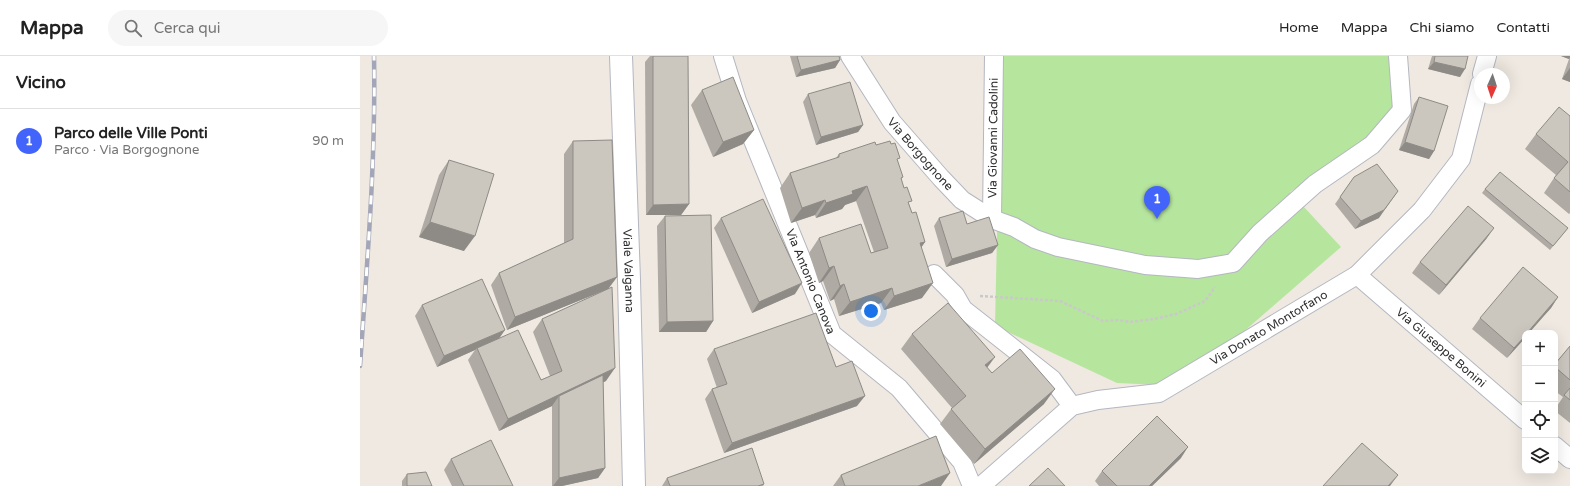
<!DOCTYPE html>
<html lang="it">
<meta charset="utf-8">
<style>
body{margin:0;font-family:"Varela Round",sans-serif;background:#f6f6f6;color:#222}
.controls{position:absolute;right:12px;bottom:12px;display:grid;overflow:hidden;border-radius:8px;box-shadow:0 4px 16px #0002}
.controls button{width:36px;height:36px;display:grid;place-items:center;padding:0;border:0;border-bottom:1px solid #e0e0e0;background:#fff;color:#222;font:20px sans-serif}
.compass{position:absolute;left:1114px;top:12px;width:36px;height:36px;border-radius:50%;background:#fff;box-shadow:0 4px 16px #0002;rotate:183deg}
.you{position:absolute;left:511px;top:255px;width:14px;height:14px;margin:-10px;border:3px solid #fff;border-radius:50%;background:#1a73e8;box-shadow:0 0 0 6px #1a73e833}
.badge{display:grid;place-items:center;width:26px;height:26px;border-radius:50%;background:#4264fb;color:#fff;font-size:13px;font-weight:700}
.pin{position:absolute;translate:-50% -33px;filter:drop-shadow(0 1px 2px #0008)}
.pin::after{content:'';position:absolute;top:21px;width:14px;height:12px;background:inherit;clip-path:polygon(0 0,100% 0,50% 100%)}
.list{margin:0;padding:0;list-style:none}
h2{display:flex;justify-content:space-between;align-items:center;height:52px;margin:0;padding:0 16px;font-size:17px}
h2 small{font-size:13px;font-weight:400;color:#767676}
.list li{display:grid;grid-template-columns:26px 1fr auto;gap:12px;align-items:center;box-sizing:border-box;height:64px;padding:0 16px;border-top:1px solid #e0e0e0}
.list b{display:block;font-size:15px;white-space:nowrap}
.list p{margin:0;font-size:13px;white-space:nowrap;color:#767676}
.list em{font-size:13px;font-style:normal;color:#767676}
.icon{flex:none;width:22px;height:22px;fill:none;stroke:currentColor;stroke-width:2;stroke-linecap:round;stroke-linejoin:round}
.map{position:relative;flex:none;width:1210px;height:430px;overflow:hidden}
header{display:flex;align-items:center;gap:24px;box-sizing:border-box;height:56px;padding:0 20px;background:#fff;border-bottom:1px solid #e0e0e0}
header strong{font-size:19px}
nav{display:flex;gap:22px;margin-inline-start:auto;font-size:14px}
.search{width:280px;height:36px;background:#f6f6f6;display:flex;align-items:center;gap:10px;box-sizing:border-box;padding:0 14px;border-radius:22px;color:#767676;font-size:15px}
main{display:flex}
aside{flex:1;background:#fff}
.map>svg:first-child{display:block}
.green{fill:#b6e59e}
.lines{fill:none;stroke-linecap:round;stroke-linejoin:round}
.minor-casing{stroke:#b4b7c1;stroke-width:20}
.secondary-casing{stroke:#b4b7c1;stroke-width:24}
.path{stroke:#c9c9c9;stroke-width:2.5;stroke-dasharray:3 2;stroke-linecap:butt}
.minor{stroke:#fff;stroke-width:18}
.secondary{stroke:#fff;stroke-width:22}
.rail-casing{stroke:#a3a6b8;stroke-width:4.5}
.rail{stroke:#fff;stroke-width:3;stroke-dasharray:9;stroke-linecap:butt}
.wall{fill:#afaba4}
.shaded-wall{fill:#8e8b86}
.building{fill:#cbc7bf;stroke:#8e8b86}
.labels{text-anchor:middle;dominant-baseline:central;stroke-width:3.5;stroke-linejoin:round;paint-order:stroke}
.street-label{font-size:12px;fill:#2e2e2e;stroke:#fff}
</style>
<header>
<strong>Mappa</strong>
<div class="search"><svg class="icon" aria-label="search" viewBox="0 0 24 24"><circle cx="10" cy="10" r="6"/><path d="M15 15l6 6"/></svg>Cerca qui</div>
<nav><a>Home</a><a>Mappa</a><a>Chi siamo</a><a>Contatti</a></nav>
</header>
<main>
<aside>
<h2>Vicino<small></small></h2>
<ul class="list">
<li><span class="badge">1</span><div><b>Parco delle Ville Ponti</b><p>Parco · Via Borgognone</p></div><em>90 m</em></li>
</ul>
</aside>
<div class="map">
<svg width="1210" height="430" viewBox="0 0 1210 430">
<rect width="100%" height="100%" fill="#efe9e1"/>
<!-- green -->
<path class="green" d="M 641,0 L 1048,0 L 1031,66 L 930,136 L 981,191 L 821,330 L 757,327 L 635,270 Z"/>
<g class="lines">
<defs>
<g id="minor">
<path id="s1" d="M 363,0 L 377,45 L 472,278 L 539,332 L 602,406 L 612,430"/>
<path id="s2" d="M 490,0 L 532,66 L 581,122 L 602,144 L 632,163 L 654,171 L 675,183 L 698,191 L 785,209 L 838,213 L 873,207 L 900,177 L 955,128 L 1012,89 L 1042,54 L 1038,0"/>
<path d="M 1122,18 L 1127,0"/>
<path id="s3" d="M 632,163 L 634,0"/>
<path d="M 574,218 L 595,239 L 603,253 L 692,323 L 712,350"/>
<path id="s4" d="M 997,219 L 1165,364"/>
<path d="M 1195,390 L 1210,403"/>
<path id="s5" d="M 621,430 L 712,350 L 738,344 L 799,337 L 997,219 L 1062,154 L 1101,103 L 1120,28"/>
</g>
<g id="secondary">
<path id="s6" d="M 261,0 L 269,224 L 274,430"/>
</g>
</defs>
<!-- minor casing -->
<use href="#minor" class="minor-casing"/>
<!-- secondary casing -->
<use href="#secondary" class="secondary-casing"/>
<!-- path -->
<path class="path" d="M 620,240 L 700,245 L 743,265 L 758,264 L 770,266 L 794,263 L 816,258 L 845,245 L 855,231"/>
<!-- minor -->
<use href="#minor" class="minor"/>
<!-- secondary -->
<use href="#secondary" class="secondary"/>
<defs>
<path id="rail" d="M 0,310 C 7,207 16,104 14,0"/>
</defs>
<!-- rail casing -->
<use href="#rail" class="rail-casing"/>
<!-- rail -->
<use href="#rail" class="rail"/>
</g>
<!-- wall -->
<g class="wall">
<path d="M 290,0 L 328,0 L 329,148 L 321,159 L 286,159 L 285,6 Z"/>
<path d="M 430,0 L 479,0 L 480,4 L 475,12 L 436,21 Z"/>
<path d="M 1072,0 L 1108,0 L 1100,21 L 1068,13 Z"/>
<path d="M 1201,0 L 1210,0 L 1210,26 L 1202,23 L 1209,3 Z"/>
<path d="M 342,34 L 394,74 L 383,88 L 353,101 L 331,49 Z"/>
<path d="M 448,38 L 503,69 L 498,76 L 456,89 L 443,46 Z"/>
<path d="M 1059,41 L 1074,95 L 1069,103 L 1039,94 L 1054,48 Z"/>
<path d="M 1210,60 L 1210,157 L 1209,158 L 1184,137 L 1196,119 L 1165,93 L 1176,78 Z"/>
<path d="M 213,85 L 257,221 L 248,233 L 147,274 L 131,229 L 139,217 L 204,187 L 204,98 Z"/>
<path d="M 516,89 L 537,105 L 543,121 L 541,123 L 552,157 L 565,186 L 561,191 L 562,242 L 524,254 L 521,247 L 479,260 L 474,243 L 470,245 L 463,225 L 459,227 L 449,197 L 459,182 L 511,197 L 514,196 L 496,145 L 485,149 L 482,153 L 456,162 L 455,159 L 431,167 L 420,132 L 430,117 L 476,102 L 479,98 Z"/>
<path d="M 89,104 L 104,195 L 59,181 L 79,119 Z"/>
<path d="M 994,121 L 1019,162 L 995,173 L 975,148 Z"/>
<path d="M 1125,133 L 1208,172 L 1190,194 L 1122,137 Z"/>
<path d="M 305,160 L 353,265 L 346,276 L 299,276 L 297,170 Z"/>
<path d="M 361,162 L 435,238 L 392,257 L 354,172 Z"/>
<path d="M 579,162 L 607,168 L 638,189 L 632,197 L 586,211 L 574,170 Z"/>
<path d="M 1127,182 L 1079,239 L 1052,217 L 1060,206 Z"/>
<path d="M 1198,241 L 1191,252 L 1165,277 L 1165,282 L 1147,302 L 1112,273 L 1120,262 Z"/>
<path d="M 62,249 L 139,282 L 181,324 L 190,320 L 173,276 L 182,263 L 246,325 L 243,326 L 245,412 L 238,422 L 202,430 L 192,430 L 192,350 L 139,375 L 108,304 L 115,294 L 77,311 L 55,260 Z"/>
<path d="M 552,278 L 627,312 L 632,317 L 684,348 L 614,408 L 580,368 L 592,352 L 541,293 Z"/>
<path d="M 1210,290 L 1210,367 L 1195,355 L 1195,353 L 1203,341 L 1195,335 L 1195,308 Z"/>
<path d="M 354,293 L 476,311 L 497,350 L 364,397 L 345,343 L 352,333 L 357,332 L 347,303 Z"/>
<path d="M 821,402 L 792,430 L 739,430 L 735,425 L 742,415 Z"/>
<path d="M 91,403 L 153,430 L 92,430 L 84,414 Z"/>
<path d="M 47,418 L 72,430 L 42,430 L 42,425 Z"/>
<path d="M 481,419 L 581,430 L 473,430 Z"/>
<path d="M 307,422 L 404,428 L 403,430 L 302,430 Z"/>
</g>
<!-- shaded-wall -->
<g class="shaded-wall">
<path d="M 1201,0 L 1210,0 L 1210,1 L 1209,3 Z"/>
<path d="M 480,4 L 475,12 L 436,21 L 441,14 Z"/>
<path d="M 1074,6 L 1105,13 L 1100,21 L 1068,13 Z"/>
<path d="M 1210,12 L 1210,26 L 1202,23 Z"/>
<path d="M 503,69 L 498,76 L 456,89 L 461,81 Z"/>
<path d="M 394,74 L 383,88 L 353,101 L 363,86 Z"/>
<path d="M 1045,86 L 1074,95 L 1069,103 L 1039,94 Z"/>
<path d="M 507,130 L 496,145 L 485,149 L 482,153 L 456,162 L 466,147 L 492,135 Z"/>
<path d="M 1038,135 L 1019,162 L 995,173 L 1001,165 Z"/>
<path d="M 465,144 L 455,159 L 431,167 L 442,152 Z"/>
<path d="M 329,148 L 321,159 L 286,159 L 293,149 Z"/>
<path d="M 70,166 L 115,180 L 104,195 L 59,181 Z"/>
<path d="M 1134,172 L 1127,182 L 1079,239 L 1086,229 Z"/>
<path d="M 565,186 L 555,201 L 560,187 Z"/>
<path d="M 638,189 L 632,197 L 586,211 L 592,203 Z"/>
<path d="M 474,210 L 463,225 L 459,227 L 469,212 Z"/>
<path d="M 257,221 L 248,233 L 147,274 L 155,261 Z"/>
<path d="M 442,227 L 435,238 L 392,257 L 399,246 Z"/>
<path d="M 573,227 L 562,242 L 524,254 L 534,240 Z"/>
<path d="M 484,228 L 474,243 L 470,245 L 480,230 Z"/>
<path d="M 532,232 L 521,247 L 479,260 L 490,246 Z"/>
<path d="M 1198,241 L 1191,252 L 1169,277 L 1167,277 Z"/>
<path d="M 353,265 L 346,276 L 299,276 L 307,266 Z"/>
<path d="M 145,274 L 138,284 L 117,292 L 115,294 L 77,311 L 84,300 Z"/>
<path d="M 1165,280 L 1165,282 L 1147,302 L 1154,292 Z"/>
<path d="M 635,301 L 624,316 L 625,309 Z"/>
<path d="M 255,312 L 246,325 L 199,347 L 199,340 L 192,350 L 139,375 L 148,363 Z"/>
<path d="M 695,333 L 684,348 L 614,408 L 625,393 Z"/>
<path d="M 505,340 L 497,350 L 364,397 L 372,387 Z"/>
<path d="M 828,391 L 821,402 L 792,430 L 789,430 Z"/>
<path d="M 245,412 L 238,422 L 202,430 L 193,430 L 199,422 Z"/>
<path d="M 590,417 L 581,430 L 558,430 Z"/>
<path d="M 1038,419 L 1030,430 L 1028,430 Z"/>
</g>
<!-- building -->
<g class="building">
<path d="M 293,0 L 328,0 L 329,148 L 293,149 Z"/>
<path d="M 437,0 L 479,0 L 480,4 L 441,14 Z"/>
<path d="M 1075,0 L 1108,0 L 1105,13 L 1074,6 Z"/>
<path d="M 373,21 L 394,74 L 363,86 L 342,34 Z"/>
<path d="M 490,26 L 503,69 L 461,81 L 448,38 Z"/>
<path d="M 1059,41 L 1088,50 L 1074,95 L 1045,86 Z"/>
<path d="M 1199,51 L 1210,60 L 1210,136 L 1194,122 L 1208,106 L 1176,78 Z"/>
<path d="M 252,84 L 257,221 L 155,261 L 139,217 L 213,183 L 213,85 Z"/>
<path d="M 530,85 L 531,88 L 535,87 L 540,102 L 537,103 L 543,121 L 541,122 L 544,132 L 547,131 L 552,145 L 548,146 L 552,157 L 556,156 L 565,186 L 560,187 L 573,227 L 534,240 L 532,232 L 490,246 L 484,228 L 480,230 L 474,210 L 469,212 L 459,182 L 501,168 L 511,197 L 528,192 L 507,130 L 492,135 L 493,138 L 466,147 L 465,144 L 442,152 L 430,117 L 479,101 L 479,98 L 515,86 L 516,89 Z"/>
<path d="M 89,104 L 134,118 L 115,180 L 70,166 Z"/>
<path d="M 1017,108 L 1038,135 L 1024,154 L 1001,165 L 980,141 L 994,121 Z"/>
<path d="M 1140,116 L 1208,172 L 1193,190 L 1125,133 Z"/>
<path d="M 403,143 L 442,227 L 399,246 L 361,162 Z"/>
<path d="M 1108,150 L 1134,172 L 1086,229 L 1060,206 Z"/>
<path d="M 603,155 L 607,168 L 629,161 L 638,189 L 592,203 L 579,162 Z"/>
<path d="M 351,159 L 353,265 L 307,266 L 305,160 Z"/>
<path d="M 1163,211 L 1198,241 L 1167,277 L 1165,277 L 1165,280 L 1154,292 L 1120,262 Z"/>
<path d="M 122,223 L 145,274 L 84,300 L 62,249 Z"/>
<path d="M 252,231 L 255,312 L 148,363 L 117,292 L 158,274 L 181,324 L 202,315 L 182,263 Z"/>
<path d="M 588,247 L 635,301 L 625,309 L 632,317 L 660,293 L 695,333 L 625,393 L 591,353 L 606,340 L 552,278 Z"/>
<path d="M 456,257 L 476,311 L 492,305 L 505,340 L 372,387 L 352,333 L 367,328 L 354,293 Z"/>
<path d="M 1210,290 L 1210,324 L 1195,311 L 1195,308 Z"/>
<path d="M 243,319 L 245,412 L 199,422 L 199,340 Z"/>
<path d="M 1210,332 L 1210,344 L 1204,339 Z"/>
<path d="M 797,360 L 828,391 L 789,430 L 757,430 L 742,415 Z"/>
<path d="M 576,380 L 590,417 L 558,430 L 485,430 L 481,419 Z"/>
<path d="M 131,384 L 153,430 L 104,430 L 91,403 Z"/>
<path d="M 1002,387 L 1038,419 L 1028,430 L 963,430 Z"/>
<path d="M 392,392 L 404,428 L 398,430 L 310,430 L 307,422 Z"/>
<path d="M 688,412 L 705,430 L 669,430 Z"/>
<path d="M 66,416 L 72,430 L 47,430 L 47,418 Z"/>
</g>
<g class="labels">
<!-- street labels -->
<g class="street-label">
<text stroke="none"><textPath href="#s3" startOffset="81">Via Giovanni Cadolini</textPath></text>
<text stroke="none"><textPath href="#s2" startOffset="121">Via Borgognone</textPath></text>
<text stroke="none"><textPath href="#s6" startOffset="215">Viale Valganna</textPath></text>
<text stroke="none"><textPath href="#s1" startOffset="242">Via Antonio Canova</textPath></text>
<text stroke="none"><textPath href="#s5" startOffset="337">Via Donato Montorfano</textPath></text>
<text stroke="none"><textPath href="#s4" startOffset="111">Via Giuseppe Bonini</textPath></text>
</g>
</g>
</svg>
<div class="controls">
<button>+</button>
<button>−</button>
<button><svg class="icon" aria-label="locate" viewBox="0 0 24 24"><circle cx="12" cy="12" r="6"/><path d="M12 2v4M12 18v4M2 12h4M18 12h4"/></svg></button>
<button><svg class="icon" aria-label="layers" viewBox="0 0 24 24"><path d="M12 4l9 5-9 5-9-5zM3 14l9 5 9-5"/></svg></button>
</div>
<svg class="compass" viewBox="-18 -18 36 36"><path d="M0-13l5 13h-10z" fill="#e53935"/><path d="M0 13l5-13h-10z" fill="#767676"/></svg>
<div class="you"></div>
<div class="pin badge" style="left:797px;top:163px">1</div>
</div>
</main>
